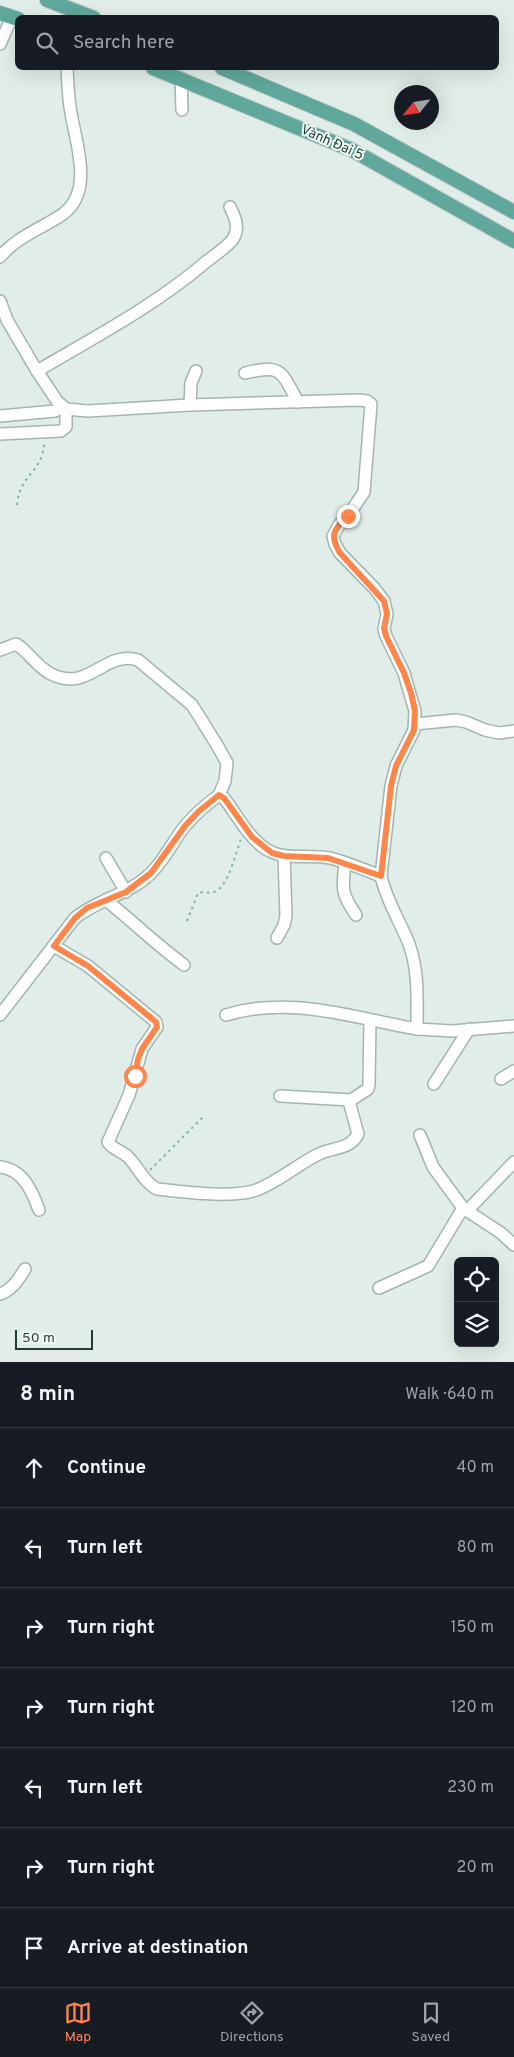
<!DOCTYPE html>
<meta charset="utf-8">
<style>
body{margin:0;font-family:Overpass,sans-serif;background:#20242c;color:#f1f3f6}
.controls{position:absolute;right:15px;bottom:15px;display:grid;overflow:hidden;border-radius:8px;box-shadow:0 5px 20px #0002}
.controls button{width:45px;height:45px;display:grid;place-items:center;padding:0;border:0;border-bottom:1px solid #363941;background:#171b24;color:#f1f3f6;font:25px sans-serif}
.compass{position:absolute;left:394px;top:85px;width:45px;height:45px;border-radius:50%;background:#171b24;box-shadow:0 5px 20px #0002;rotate:240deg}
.scale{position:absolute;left:15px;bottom:12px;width:78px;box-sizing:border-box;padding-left:5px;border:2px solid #1e3f39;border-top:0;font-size:14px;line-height:18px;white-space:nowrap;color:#1e3f39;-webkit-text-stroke:4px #f1f9f5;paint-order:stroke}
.stop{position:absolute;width:15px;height:15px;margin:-11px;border:4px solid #ff864b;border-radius:50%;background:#fff}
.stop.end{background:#ff864b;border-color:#fff;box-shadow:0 1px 5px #0008}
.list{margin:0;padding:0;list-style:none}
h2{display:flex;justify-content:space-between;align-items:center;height:65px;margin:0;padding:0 20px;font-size:21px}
h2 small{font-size:16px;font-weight:400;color:#9ea1a6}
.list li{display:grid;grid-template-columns:32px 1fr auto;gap:15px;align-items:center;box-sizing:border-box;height:80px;padding:0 20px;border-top:1px solid #363941}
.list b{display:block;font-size:19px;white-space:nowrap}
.list em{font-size:16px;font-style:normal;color:#9ea1a6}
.icon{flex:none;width:28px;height:28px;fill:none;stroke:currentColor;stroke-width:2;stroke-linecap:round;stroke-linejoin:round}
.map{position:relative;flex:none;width:514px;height:1362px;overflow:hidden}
.search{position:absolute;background:#171b24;box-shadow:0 5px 20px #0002;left:15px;right:15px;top:15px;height:55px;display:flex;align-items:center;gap:12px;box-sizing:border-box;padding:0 18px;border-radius:8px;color:#9ea1a6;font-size:19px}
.sheet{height:625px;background:#171b24}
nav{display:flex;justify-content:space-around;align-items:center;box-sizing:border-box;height:70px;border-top:1px solid #363941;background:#171b24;font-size:14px;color:#9ea1a6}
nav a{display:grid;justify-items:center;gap:2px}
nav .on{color:#ff864b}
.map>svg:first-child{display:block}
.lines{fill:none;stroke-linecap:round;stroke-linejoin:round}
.minor-casing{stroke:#a2b5b0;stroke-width:14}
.major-casing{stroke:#c0c9c8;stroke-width:16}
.path{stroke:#7cb4a7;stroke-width:2;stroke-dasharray:2.5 4;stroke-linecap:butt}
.minor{stroke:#fff;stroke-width:11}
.major{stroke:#5fa89b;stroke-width:14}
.route{stroke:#ff864b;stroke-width:6}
.labels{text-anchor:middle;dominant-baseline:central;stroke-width:4;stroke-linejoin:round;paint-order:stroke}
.street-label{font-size:14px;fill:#1e3f39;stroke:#f1f9f5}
</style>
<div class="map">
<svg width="514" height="1362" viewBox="0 0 514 1362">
<rect width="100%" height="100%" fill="#e0ede8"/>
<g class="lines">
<defs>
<g id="minor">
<path d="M 0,44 L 12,17"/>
<path d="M 181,78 L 182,110"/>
<path d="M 0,257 C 16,237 43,228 63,214 C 94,191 76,144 71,113 C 68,98 68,83 67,68"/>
<path d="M 0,301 L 7,320 L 37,371 L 57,401 L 66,409 L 88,411 L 190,405 L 359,400 L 367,401 L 371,404 L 364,492 L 348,516 L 339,525 L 333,536 L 335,544 L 340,553 L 374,588 L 384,601 L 387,614 L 384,629 L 386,636 L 404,673 L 415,711 L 414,730 L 396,766 L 391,786 L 381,876 C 386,900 400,921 409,944 C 419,971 417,1000 417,1029 L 453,1031 L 514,1026"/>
<path d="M 37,371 C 95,337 156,305 207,261 C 215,255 227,247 233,239 C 240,228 235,217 230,207"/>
<path d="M 245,373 C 282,364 281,371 298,402"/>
<path d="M 190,405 L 191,383 L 196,371"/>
<path d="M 0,416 L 55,411 L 63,406"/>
<path d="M 0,434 L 61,431 L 66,427 L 66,409"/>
<path d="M 0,650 L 16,644 C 29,652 37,667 51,674 C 89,693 104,650 138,660 L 192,705 L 217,745 L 227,763 L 225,781 L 219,795 L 224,798 C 237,815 248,837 266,849 C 284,861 309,854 330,858 C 347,862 364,870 381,876"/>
<path d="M 415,724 L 456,720 L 466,722 L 485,730 L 499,733 L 514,731"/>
<path d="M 106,858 L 126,892"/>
<path d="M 345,863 C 342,889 341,893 356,915"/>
<path d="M 106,900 C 132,921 157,945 184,965"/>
<path d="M 277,938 L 284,925 L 286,916 L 284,856"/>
<path d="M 54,946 L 88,966 L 156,1022 L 157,1027 L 142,1049 L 129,1095 L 108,1142 C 111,1148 121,1151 127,1156 C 138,1166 143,1182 157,1189 C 184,1192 235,1199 259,1189 C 281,1180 298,1164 319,1154 C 333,1147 350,1150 358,1134 L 350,1105 L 351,1100 L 368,1089 L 369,1085 L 370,1020"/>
<path d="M 0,1015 L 75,918 C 98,899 129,895 151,873 C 165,859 173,841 185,826 C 195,814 207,804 219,795"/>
<path d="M 226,1015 C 290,995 354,1018 417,1029"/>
<path d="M 501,1079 L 514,1071"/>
<path d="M 434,1084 L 469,1029"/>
<path d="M 280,1096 L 351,1100"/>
<path d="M 420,1135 L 433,1167 L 463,1208 L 501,1233 L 514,1245"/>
<path d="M 0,1167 C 22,1169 32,1190 39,1210"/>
<path d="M 467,1211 L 514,1162"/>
<path d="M 379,1288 L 428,1266 L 463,1208"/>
<path d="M 0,1294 C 12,1290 18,1280 25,1269"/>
</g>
<g id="major">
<path d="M 47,0 L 94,18"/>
<path d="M 0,13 L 18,19"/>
<path d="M 153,68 L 352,150 L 514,241"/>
<path d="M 222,68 L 354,124 L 514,212"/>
</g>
</defs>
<!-- minor casing -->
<use href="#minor" class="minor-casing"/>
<!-- major casing -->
<use href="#major" class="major-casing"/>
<!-- path -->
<g class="path">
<path d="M 17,505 C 20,473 43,473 44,443"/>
<path d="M 187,921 L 198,893 C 204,891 209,894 214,892 C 228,888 236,852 241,839"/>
<path d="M 150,1170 L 204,1116"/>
</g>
<!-- minor -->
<use href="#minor" class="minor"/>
<!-- major -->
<use href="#major" class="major"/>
</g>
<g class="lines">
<!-- route -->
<path class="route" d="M 135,1076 L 138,1059 L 142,1049 L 157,1027 L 156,1022 L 88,966 L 54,946 L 75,918 L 87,908 L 126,892 L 151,873 L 185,826 L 199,811 L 219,795 L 224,798 L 252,837 L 272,853 L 284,856 L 328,858 L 381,876 L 391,786 L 396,766 L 414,730 L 415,711 L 411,693 L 404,673 L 386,636 L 384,628 L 387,614 L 384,601 L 340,553 C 329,535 334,529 348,516"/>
</g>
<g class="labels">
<!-- street labels -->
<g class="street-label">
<text transform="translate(332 143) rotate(24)">Vành Đai 5</text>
</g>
</g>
</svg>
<div class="controls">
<button><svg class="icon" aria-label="locate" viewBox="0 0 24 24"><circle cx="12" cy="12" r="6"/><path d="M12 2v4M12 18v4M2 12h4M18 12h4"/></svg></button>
<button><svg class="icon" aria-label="layers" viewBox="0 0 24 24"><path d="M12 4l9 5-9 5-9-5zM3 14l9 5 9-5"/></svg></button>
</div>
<svg class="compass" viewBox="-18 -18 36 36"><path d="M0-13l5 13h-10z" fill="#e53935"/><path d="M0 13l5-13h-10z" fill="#9ea1a6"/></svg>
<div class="scale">50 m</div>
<div class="stop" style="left:135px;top:1076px"></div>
<div class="stop end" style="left:348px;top:516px"></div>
<div class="search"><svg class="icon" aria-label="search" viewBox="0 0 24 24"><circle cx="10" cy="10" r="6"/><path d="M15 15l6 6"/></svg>Search here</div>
</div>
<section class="sheet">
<h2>8 min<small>Walk · 640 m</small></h2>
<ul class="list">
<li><svg class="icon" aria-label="ahead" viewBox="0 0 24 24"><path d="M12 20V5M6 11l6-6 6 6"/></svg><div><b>Continue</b></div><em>40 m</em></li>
<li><svg class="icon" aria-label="left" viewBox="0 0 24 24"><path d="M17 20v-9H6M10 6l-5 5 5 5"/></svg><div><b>Turn left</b></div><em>80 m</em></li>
<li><svg class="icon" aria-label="right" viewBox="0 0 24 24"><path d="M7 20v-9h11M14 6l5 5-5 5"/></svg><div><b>Turn right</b></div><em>150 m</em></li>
<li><svg class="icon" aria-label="right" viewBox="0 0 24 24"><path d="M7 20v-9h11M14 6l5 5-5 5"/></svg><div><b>Turn right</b></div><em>120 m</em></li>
<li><svg class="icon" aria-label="left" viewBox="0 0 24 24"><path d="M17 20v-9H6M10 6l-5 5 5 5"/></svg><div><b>Turn left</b></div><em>230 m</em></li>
<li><svg class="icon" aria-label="right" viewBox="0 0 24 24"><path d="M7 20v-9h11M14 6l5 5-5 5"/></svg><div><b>Turn right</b></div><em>20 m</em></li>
<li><svg class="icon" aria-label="arrive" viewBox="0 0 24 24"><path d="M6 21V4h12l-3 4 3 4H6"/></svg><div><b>Arrive at destination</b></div></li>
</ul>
</section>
<nav>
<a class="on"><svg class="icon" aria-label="map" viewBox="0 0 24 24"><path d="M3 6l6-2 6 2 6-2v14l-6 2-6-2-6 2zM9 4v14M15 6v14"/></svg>Map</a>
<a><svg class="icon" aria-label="directions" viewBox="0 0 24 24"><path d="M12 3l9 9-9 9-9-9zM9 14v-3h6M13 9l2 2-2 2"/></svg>Directions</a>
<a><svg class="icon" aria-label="saved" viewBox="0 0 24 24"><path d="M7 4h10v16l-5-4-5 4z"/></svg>Saved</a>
</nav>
